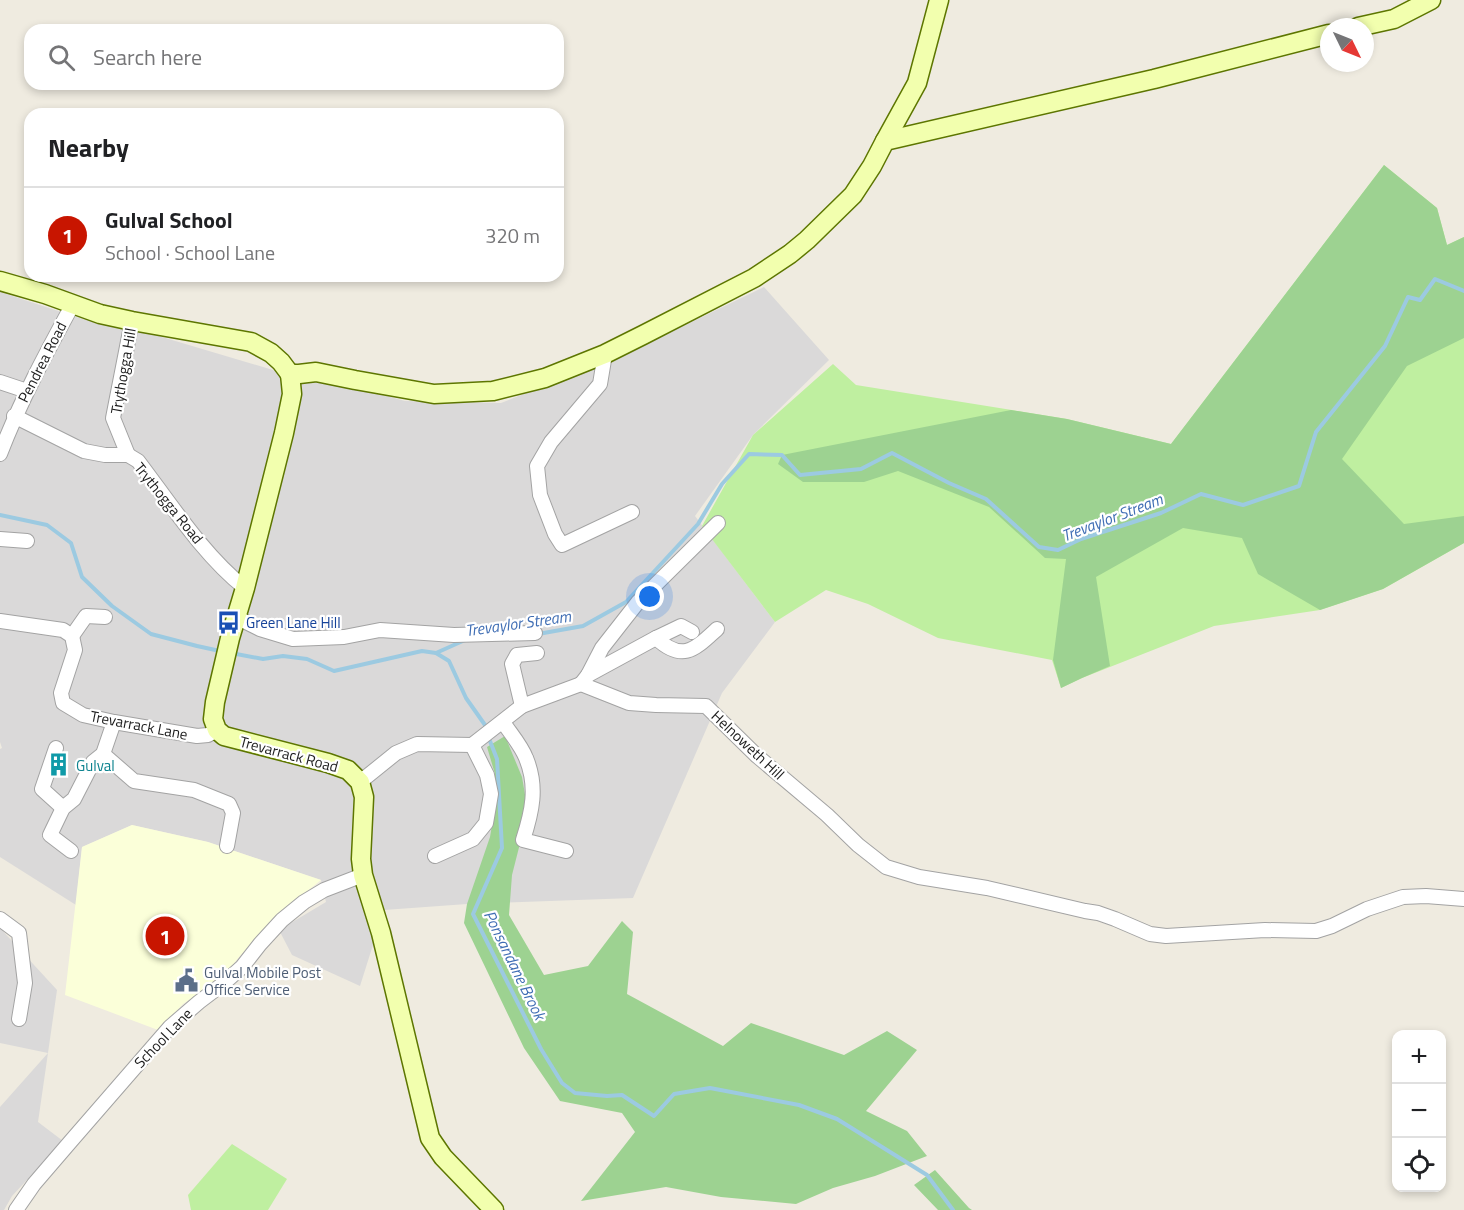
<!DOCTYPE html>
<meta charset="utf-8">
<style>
body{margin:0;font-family:"Titillium Web",sans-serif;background:#f6f6f6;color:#202124}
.controls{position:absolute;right:18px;bottom:18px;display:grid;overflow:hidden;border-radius:12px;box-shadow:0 3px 9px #0003}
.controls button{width:54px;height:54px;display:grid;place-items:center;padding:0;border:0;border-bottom:2px solid #e0e0e0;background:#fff;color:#202124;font:30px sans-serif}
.compass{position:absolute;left:1320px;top:18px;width:54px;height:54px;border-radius:50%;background:#fff;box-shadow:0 3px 9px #0003;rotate:133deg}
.you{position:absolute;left:650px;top:597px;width:21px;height:21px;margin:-15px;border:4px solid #fff;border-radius:50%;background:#1a73e8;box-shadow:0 0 0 9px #1a73e833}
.badge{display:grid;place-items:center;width:39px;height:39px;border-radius:50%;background:#c81500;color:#fff;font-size:20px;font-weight:700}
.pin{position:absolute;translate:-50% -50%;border:3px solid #fff;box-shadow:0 2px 6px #0006}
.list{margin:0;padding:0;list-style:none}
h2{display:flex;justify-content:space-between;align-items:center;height:78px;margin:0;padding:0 24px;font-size:26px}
h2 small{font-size:20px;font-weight:400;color:#757577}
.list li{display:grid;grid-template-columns:39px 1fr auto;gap:18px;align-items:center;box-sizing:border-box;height:96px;padding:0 24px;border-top:2px solid #e0e0e0}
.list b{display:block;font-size:22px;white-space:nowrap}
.list p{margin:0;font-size:20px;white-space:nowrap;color:#757577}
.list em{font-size:20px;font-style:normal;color:#757577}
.icon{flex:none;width:33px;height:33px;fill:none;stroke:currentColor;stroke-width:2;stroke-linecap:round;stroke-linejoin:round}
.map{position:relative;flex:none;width:1464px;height:1210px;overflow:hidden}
.search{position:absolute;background:#fff;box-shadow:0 3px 9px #0003;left:24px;top:24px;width:540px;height:66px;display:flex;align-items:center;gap:15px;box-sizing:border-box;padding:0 21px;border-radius:18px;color:#757577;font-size:22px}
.panel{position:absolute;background:#fff;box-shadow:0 3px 9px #0003;left:24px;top:108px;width:540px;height:174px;border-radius:18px}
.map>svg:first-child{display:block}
.residential{fill:#dad9d9}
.education{fill:#fbffd9}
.grass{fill:#bfefa0}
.forest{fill:#9dd291}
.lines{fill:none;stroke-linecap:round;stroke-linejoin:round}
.stream{stroke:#9ccae1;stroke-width:4}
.street-casing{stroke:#a3a3a3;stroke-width:16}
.secondary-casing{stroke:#5d7600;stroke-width:21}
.street{stroke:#fff;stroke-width:14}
.secondary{stroke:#f2ffae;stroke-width:18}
.labels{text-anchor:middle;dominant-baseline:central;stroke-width:4.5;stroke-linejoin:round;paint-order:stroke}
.street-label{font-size:15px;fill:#1c1c1c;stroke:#fff}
.transit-label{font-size:15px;fill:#164399;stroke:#fff;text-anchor:start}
.culture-label{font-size:15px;fill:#0d838f;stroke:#fff;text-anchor:start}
.service-label{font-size:15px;fill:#4e5e75;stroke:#fff;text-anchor:start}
.water-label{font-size:16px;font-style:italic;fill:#406eb4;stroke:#fff}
</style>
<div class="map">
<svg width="1464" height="1210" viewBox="0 0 1464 1210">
<rect width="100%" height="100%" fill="#efebe0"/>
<!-- residential -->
<g class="residential">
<path d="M 764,287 L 829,360 L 753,435 L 695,516 L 775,622 L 722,693 L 633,898 L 467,904 L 384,910 L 360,986 L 292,955 L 279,930 L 326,902 L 321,880 L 208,842 L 132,825 L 82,847 L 76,905 L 0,857 L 0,749 L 2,748 L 0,742 L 0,292 L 98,324 L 125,326 L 273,370 L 301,383 L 324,379 L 405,401 L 501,403 L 638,348 Z"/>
<path d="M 0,928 L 57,990 L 48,1053 L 38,1122 L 63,1141 L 12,1196 L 4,1210 L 0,1210 L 0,1107 L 48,1053 L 0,1043 Z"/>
</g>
<!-- education -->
<path class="education" d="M 132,825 L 208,842 L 321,880 L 278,915 L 239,957 L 223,977 L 183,1004 L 158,1030 L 65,995 L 82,847 Z"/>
<!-- grass -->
<g class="grass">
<path d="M 1384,165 L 1437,208 L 1447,245 L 1464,237 L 1464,543 L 1383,589 L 1320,610 L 1214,626 L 1082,678 L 1061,688 L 1052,660 L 938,638 L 868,604 L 826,590 L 775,622 L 702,526 L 753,435 L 833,364 L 856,385 L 1067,419 L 1171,444 Z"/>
<path d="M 232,1144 L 287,1179 L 268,1210 L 191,1210 L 188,1195 Z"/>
</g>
<!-- forest -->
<g class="forest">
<path d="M 1384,165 L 1437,208 L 1447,245 L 1464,237 L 1464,338 L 1407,366 L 1342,459 L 1404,524 L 1464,516 L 1464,543 L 1383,589 L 1320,610 L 1258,574 L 1242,538 L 1183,528 L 1096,577 L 1110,666 L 1082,678 L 1061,688 L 1053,660 L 1066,559 L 1045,558 L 989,507 L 898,471 L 864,482 L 803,482 L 778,464 L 782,455 L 1011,410 L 1067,419 L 1171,444 Z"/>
<path d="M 505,736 L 522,777 L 528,812 L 512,875 L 509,915 L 544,975 L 588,966 L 622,921 L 633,932 L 627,994 L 723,1046 L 751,1023 L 844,1055 L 887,1031 L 917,1050 L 866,1111 L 907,1131 L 927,1156 L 875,1176 L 833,1188 L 796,1204 L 721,1197 L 666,1187 L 581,1201 L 635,1132 L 622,1113 L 560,1101 L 524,1048 L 464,923 L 467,904 L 490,837 L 493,819 L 495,774 L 487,747 Z"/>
<path d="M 935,1170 L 969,1208 L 972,1210 L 938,1210 L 914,1185 Z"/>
</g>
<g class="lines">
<!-- stream -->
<g class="stream">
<path d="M 0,515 L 47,525 L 71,543 L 82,577 L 112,606 L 151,634 L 197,646 L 220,651"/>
<path d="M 538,634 L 583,626 L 626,602 L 698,524 L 722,484 L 749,454 L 782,455 L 800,475 L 861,469 L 892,453 L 949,483 L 986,499 L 1039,547 L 1058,550 L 1081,539 L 1161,513 L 1201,494 L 1243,505 L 1299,486 L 1316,432 L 1385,346 L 1408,297 L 1420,300 L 1435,279 L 1464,291"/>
<path d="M 231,653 L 263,659 L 283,656 L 307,659 L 334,671 L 422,651 L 436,653 L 449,661 L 466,698 L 485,725 L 486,729"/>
<path d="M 436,653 L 465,640"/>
<path d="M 488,736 L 497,759 L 502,848 L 473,914 L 541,1049 L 562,1083 L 575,1093 L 607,1096 L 622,1095 L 654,1116 L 674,1094 L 710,1088 L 799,1105 L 837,1119 L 927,1175 L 953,1210"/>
</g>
<defs>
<g id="street">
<path d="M 605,354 L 600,384 L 551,442 L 537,466 L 540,495 L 555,534 L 562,545 L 632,512"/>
<path d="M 0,382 L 27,391"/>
<path d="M 14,416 L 84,451 L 105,455 L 128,455 L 138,461 C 170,503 204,556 245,588"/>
<path d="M 0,454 C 20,402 46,353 73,304"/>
<path d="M 128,455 L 113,418 L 132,321"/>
<path d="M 0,539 L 27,541"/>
<path d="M 236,617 L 260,629 L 293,639 L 344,637 L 380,630 L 454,635 L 535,633"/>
<path d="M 0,621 L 63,630 L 72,636 L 75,650 L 61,693 L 63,703 L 83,715 L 114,722 L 197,736 L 208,735 L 217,730"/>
<path d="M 72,636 L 86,616 L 105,617"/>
<path d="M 656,638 L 681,626 L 692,632"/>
<path d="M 588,675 L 656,638 C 683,663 695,649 717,629"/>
<path d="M 581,684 L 629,703 L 656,705 L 706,706 L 757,756 L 827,815 L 858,845 L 886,867 L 919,877 L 987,888 L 1085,911 L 1098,913 L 1115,919 L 1150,934 L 1166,936 L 1265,930 L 1316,931 L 1332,926 L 1367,909 L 1403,897 L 1426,896 L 1464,899"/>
<path d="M 581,684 L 588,675 L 602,648 L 638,602 L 718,523"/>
<path d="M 522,706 L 512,664 L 517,655 L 537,653"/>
<path d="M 503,722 C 510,733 521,745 526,758 C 538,787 532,812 523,840 L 566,851"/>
<path d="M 56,748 L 42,789 L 63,808"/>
<path d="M 103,754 L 134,781 L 194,790 L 229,804 L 233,813 L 227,846"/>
<path d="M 360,782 L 396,753 L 417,744 L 472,745 L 522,706 L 581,684"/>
<path d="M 71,851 L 50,835 L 63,808 L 74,799 L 93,762 L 103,754 L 114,722"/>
<path d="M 435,856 L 473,839 L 486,823 L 491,794 L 487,775 L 472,745"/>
<path d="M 0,919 L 19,933 L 25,983 L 19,1019"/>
<path d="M 16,1210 L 34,1184 L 71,1141 L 170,1027 L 199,1002 L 224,983 L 242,967 L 260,944 L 282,920 L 304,902 L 324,890 L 363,875"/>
</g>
<g id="secondary">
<path d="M 1358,27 L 1394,19 L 1431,0"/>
<path d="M 885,141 L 917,83 L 939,0"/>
<path d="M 0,281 L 45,294 L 100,314 L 132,321 L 251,342 L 271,353 L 281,362 L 290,374"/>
<path d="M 290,374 L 299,374 L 316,372 L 355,380 L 434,394 L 493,391 L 545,378 L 605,354 L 643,335 L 754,278 L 790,254 L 807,240 L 853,195 L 872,166 L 885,141 L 1154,79 L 1329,34"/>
<path d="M 290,374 L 292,394 L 284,433 L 245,588 L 230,638 L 215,702 L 213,719 L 217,730 L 224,736 L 328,763 L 348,770 L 360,782 L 364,797 L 361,859 L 363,875 L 381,933 L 430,1138 L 443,1157 L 494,1210"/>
</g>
</defs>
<!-- street casing -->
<use href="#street" class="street-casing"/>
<!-- secondary casing -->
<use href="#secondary" class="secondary-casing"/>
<!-- street -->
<use href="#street" class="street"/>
<!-- secondary -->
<use href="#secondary" class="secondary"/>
</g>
<!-- icons -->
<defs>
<symbol id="bus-bare" viewBox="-9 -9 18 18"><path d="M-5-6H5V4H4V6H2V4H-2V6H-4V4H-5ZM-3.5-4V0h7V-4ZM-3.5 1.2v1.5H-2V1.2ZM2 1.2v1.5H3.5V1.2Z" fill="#1a4fb4" stroke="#fff" stroke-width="2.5" paint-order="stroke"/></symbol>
<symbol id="building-bare" viewBox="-9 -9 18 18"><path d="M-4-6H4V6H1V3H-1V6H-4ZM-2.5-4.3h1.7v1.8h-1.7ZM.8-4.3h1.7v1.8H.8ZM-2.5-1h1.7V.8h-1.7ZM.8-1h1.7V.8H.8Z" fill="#0f9aa8" stroke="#fff" stroke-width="2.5" paint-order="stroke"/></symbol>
<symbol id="civic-bare" viewBox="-9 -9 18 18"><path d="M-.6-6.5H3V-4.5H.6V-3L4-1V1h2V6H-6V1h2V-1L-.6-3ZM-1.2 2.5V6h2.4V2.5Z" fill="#5c6f8a" stroke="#fff" stroke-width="2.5" paint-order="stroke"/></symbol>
</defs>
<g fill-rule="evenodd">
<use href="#bus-bare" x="212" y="606" width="33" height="33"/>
<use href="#building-bare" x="42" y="748" width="33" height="33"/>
<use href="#civic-bare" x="170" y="964" width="33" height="33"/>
</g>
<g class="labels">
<!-- street labels -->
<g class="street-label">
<text transform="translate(42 362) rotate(-63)">Pendrea Road</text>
<text transform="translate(123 371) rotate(-80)">Trythogga Hill</text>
<text transform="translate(169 503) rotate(51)">Trythogga Road</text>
<text transform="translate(139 725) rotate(11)">Trevarrack Lane</text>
<text transform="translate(748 745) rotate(43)">Helnoweth Hill</text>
<text transform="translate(289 754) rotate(15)">Trevarrack Road</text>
<text transform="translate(163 1038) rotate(-46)">School Lane</text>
</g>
<!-- transit labels -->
<g class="transit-label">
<text x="246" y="622">Green Lane Hill</text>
</g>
<!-- culture labels -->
<g class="culture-label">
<text x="76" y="765">Gulval</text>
</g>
<!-- service labels -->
<g class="service-label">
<text x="204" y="972">Gulval Mobile Post<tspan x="204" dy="17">Office Service</tspan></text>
</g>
<!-- water labels -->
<g class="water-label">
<text transform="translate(1112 517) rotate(-21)">Trevaylor Stream</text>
<text transform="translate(518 623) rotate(-8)">Trevaylor Stream</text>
<text transform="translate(515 965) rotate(64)">Ponsandane Brook</text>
</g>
</g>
</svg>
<div class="controls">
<button>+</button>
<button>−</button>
<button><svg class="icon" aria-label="locate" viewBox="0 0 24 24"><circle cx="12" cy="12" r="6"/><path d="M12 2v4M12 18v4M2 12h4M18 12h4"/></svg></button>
</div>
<svg class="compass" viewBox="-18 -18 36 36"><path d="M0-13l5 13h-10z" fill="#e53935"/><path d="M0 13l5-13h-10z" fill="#757577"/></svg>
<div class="you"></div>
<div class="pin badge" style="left:165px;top:936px">1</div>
<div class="search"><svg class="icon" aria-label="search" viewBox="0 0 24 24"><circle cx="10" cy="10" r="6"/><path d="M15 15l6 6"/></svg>Search here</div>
<section class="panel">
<h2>Nearby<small></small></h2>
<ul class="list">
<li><span class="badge">1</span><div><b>Gulval School</b><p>School · School Lane</p></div><em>320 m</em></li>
</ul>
</section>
</div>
